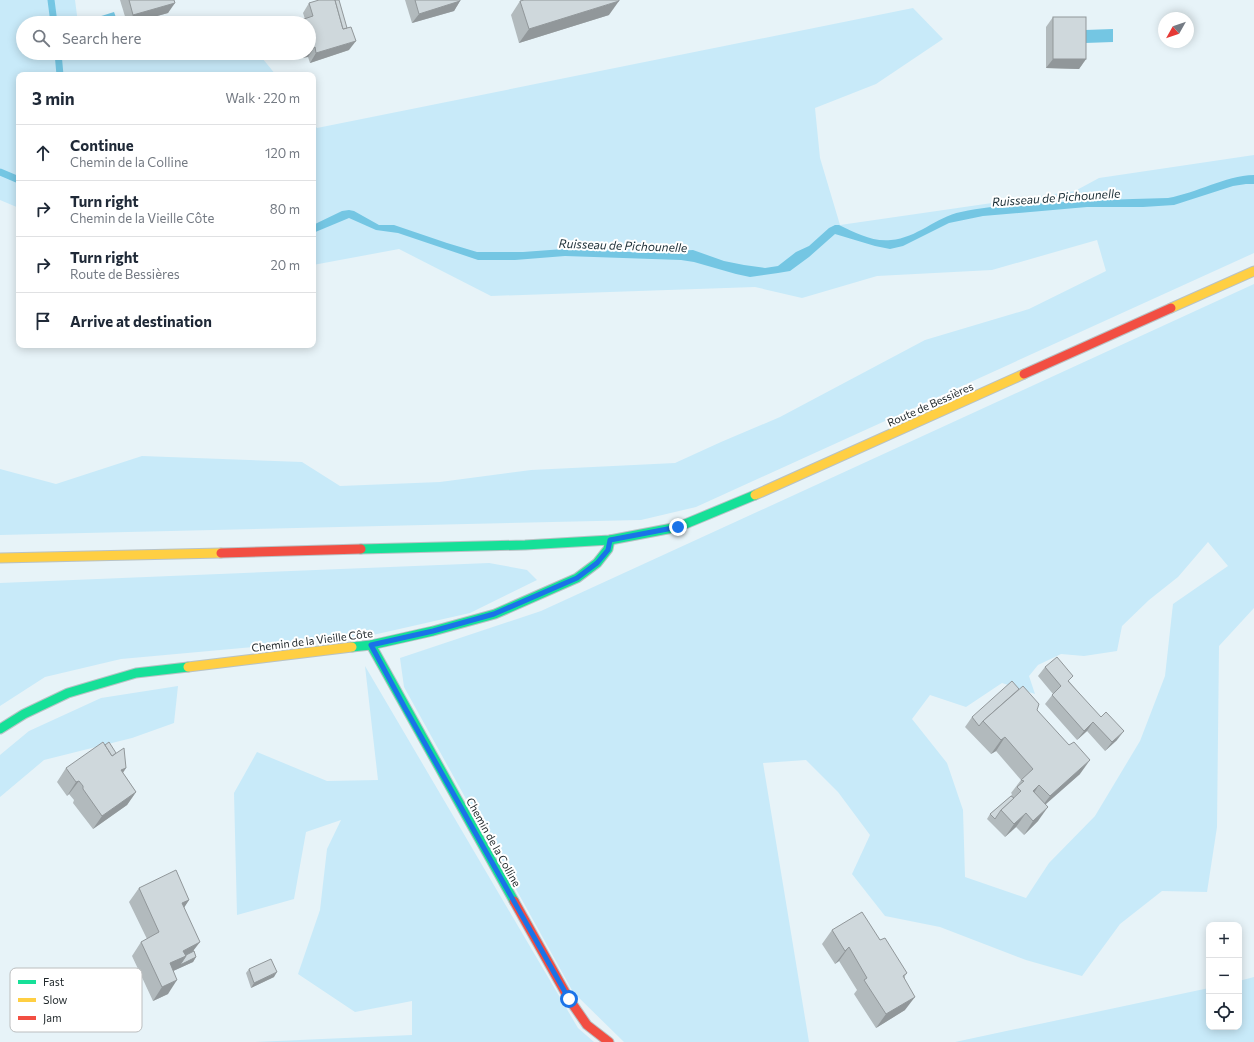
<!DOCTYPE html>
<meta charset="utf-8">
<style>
body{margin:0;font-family:Commissioner,sans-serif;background:#f6f6f7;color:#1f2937}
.controls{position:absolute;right:12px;bottom:12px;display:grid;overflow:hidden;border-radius:8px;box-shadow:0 2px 10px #0003}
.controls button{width:36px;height:36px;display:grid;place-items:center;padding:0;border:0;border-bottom:1px solid #e0e1e3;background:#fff;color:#1f2937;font:20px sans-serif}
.compass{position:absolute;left:1158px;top:12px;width:36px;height:36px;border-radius:50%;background:#fff;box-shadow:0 2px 10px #0003;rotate:230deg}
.stop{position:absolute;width:12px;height:12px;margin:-9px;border:3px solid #1a73e8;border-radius:50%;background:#fff}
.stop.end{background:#1a73e8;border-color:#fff;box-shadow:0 1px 4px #0008}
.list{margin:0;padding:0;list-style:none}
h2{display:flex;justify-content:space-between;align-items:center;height:52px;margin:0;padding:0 16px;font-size:17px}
h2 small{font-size:13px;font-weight:400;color:#747a83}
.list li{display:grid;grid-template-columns:26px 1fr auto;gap:12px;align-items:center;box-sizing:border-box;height:56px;padding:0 16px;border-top:1px solid #e0e1e3}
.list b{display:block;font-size:15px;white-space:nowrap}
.list p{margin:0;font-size:13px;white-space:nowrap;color:#747a83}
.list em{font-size:13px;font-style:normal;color:#747a83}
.icon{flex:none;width:22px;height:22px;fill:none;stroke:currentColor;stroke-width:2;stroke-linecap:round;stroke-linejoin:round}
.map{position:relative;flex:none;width:1254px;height:1042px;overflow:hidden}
.search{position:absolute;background:#fff;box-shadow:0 2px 10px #0003;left:16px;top:16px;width:300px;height:44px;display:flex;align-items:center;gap:10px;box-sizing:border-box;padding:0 14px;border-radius:22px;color:#747a83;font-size:15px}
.panel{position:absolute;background:#fff;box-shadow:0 2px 10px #0003;left:16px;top:72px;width:300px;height:276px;border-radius:8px}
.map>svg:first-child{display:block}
.green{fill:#c8eaf9;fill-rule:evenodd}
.water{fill:#74c6e3}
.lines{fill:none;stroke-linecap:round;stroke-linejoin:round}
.stream{stroke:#74c6e3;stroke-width:7}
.fast-casing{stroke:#b8c2c5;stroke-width:11}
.slow-casing{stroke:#b8c2c5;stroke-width:11}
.jam-casing{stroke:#b8c2c5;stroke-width:11}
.fast{stroke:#16e098;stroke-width:9}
.slow{stroke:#ffcf43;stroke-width:9}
.jam{stroke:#f24e42;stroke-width:9}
.wall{fill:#b2babd}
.shaded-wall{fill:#91979a}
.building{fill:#cfd8dc;stroke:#91979a}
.route{stroke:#1a73e8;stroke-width:5}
.labels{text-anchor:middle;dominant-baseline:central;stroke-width:4;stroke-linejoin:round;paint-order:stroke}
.street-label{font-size:11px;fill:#1e2629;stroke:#fff}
.water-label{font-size:12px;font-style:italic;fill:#1b2e36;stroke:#fff}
.key{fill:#fff;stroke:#bcbebf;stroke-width:1}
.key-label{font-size:11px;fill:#1e2629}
</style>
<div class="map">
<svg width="1254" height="1042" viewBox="0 0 1254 1042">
<rect width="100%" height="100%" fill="#e7f3f8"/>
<!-- green -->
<g class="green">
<path d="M 0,0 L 75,0 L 78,23 L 23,23 L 23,53 L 258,53 L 276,75 L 19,75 L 19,208 L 0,200 Z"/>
<path d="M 913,8 L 943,39 L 876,84 L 815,108 L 820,158 L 840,225 L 1075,191 L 1099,178 L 1254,155 L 1254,253 L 696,507 L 641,520 L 0,535 L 0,469 L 56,484 L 142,456 L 302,462 L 340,486 L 440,482 L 531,470 L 675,463 L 721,442 L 780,417 L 925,340 L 1029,309 L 1106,271 L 1097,240 L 992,270 L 877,276 L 802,298 L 755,287 L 491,296 L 399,249 L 313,265 L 313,123 L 317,128 Z"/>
<path d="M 1254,284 L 1254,608 L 1219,646 L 1217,827 L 1207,892 L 1162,891 L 1120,924 L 1082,976 L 1026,960 L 940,927 L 885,916 L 852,874 L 870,835 L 838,792 L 806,760 L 763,763 L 809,1042 L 624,1042 L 573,992 L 404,687 L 400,658 L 541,611 ZM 1208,542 L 1228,566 L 1173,604 L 1165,676 L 1140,741 L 1095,816 L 1049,863 L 1026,898 L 965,877 L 963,810 L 947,763 L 912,719 L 930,695 L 966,707 L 1002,683 L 1035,694 L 1029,676 L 1038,665 L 1061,654 L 1084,656 L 1117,651 L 1122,626 L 1149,600 L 1178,577 Z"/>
<path d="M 489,563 L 527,570 L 537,580 L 470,613 L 364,637 L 121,659 L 45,677 L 0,706 L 0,583 Z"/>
<path d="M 365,666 L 578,1028 L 594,1042 L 255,1042 L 412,1035 L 412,1001 L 355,1012 L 298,974 L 320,910 L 327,849 L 341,820 L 306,832 L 294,899 L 237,915 L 234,793 L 257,752 L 327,781 L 378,780 Z"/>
<path d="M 178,686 L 174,723 L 132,738 L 44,760 L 0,797 L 0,755 L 29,731 L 101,698 Z"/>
<path d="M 1254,977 L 1254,1042 L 955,1042 L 1209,988 L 1209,1027 L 1239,1027 L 1239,981 Z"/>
</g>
<!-- water -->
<g class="water">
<path d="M 114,12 L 118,23 L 97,23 L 95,18 Z"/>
<path d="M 1113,29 L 1113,42 L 1085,43 L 1085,30 Z"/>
<path d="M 1254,175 L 1254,184 L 1246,184 L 1233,186 L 1174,205 L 1143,207 L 1087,207 L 983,216 L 949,223 L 903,246 L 890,249 L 875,246 L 835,234 L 809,257 L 790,271 L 778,273 L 750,277 L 736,274 L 694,262 L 681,260 L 565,256 L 515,260 L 478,260 L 398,233 L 376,230 L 349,218 L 313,233 L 313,225 L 342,211 L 349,210 L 354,211 L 379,225 L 394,225 L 447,243 L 477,252 L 523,252 L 577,248 L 643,253 L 693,250 L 724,261 L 744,265 L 765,268 L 778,266 L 796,252 L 809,246 L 829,228 L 835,225 L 839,225 C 856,233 872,242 891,240 C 917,238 936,217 961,212 C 983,207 1006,206 1028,204 C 1075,201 1121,199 1168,198 C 1197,193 1224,176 1254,175 Z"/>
</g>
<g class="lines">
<!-- stream -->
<g class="stream">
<path d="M 51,0 L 54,23"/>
<path d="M 58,53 L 60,75"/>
<path d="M 0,172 L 19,180"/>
</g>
<defs>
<g id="fast">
<path d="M 361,549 L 525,545 L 610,540 L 678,527 L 755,495"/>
<path d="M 371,645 L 514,901"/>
<path d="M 352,647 L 371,645 L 433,631 L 495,614 L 577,578 L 597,563 L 608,549 L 610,540"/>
<path d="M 0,729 L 24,714 L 68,693 L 136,673 L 188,667"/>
</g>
<g id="slow">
<path d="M 1171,308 L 1254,271"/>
<path d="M 755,495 L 1024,374"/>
<path d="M 0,558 L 221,553"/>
<path d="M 188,667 L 352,647"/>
</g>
<g id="jam">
<path d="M 1024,374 L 1171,308"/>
<path d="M 221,553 L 361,549"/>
<path d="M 514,901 L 569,999 L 587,1025 L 609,1042"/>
</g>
</defs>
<!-- fast casing -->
<use href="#fast" class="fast-casing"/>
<!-- slow casing -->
<use href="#slow" class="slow-casing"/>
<!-- jam casing -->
<use href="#jam" class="jam-casing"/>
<!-- fast -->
<use href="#fast" class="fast"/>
<!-- slow -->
<use href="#slow" class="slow"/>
<!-- jam -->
<use href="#jam" class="jam"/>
</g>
<!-- wall -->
<g class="wall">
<path d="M 120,0 L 174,0 L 168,13 L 132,23 L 127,23 Z"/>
<path d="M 405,0 L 460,0 L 460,1 L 454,11 L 412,23 Z"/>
<path d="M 520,1 L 609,15 L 519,43 L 511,15 Z"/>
<path d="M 309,3 L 349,50 L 310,63 L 308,57 L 300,58 L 298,53 L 309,53 L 309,23 L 297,23 L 298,21 L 305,19 L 303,13 Z"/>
<path d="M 1053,17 L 1086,59 L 1079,69 L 1046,68 L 1046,27 Z"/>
<path d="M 1045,667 L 1069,681 L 1117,740 L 1105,751 L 1087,731 L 1077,740 L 1045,704 L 1053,694 L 1038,676 Z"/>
<path d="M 1037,710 L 1080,774 L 1045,805 L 1038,821 L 1024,835 L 1016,827 L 1005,837 L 987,819 L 990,814 L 1011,796 L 1012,794 L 1011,793 L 1021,780 L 996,751 L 991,754 L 965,727 L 972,717 Z"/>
<path d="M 105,745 L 126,768 L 123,773 L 136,792 L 127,805 L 93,829 L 73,803 L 74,800 L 69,794 L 67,796 L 57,782 L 66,768 Z"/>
<path d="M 139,888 L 189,900 L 184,907 L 194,951 L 196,957 L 193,962 L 173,971 L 168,994 L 153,1001 L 132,956 L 141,942 L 147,939 L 129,902 Z"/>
<path d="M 832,930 L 880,940 L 907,973 L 905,976 L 905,1010 L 876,1028 L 854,994 L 857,990 L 839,961 L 835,964 L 822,944 Z"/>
<path d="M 249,969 L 274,977 L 251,988 L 246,973 Z"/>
</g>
<!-- shaded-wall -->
<g class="shaded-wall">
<path d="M 460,1 L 454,11 L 412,23 L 419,14 Z"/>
<path d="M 619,1 L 609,15 L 519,43 L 529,29 Z"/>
<path d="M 175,3 L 168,13 L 132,23 L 128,23 L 133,15 Z"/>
<path d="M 356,41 L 349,50 L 310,63 L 316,53 Z"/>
<path d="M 315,47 L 308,57 L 300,58 L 304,53 L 309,53 L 309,49 Z"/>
<path d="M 1053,59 L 1086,59 L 1079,69 L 1046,68 Z"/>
<path d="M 1093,722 L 1087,731 L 1077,740 L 1084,731 Z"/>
<path d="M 1124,731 L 1117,740 L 1105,751 L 1112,742 Z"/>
<path d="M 1005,737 L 996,751 L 991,754 L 1001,740 Z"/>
<path d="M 1090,760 L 1080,774 L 1040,809 L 1050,796 Z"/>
<path d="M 126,768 L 116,782 L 121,770 Z"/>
<path d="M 79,781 L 69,794 L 67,796 L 76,782 Z"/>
<path d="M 1039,785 L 1030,799 L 1033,791 Z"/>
<path d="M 136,792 L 127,805 L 93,829 L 102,816 Z"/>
<path d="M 1048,807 L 1038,821 L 1024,835 L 1033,821 Z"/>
<path d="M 1026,813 L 1016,827 L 1005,837 L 1014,824 Z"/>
<path d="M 189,900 L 180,914 L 182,903 Z"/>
<path d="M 200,942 L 190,955 L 196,957 L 193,962 L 160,977 L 170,963 L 183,951 Z"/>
<path d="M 849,947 L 839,961 L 835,964 L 845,951 Z"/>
<path d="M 277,972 L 274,977 L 251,988 L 254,983 Z"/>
<path d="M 177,980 L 168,994 L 153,1001 L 162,987 Z"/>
<path d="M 915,997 L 905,1010 L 876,1028 L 886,1014 Z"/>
</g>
<!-- building -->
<g class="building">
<path d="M 129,0 L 174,0 L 175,3 L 133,15 Z"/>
<path d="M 319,0 L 335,0 L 343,29 L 351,27 L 356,41 L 316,53 L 315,47 L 309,49 L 309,23 L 299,23 L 298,21 L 313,16 L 309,3 Z"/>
<path d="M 335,0 L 339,0 L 347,28 L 343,29 Z"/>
<path d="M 415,0 L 460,0 L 460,1 L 419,14 Z"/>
<path d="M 524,0 L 619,0 L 619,1 L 529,29 L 520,1 Z"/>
<rect x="1053" y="17" width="33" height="42"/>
<path d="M 1057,657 L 1073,676 L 1068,681 L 1101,717 L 1106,712 L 1124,731 L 1112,742 L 1093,722 L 1084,731 L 1052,695 L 1061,686 L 1045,667 Z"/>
<path d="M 1012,681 L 1019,689 L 983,721 L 979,726 L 972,717 Z"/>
<path d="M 1023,686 L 1039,704 L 1037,710 L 1069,745 L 1074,742 L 1090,760 L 1050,796 L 1039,785 L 1033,791 L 1048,807 L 1033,821 L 1026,813 L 1014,824 L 1001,810 L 1021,791 L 1017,787 L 1024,781 L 1021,780 L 1033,769 L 1005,737 L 1001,740 L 983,721 Z"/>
<path d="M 103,742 L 112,756 L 124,748 L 126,768 L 121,770 L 136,792 L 102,816 L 83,789 L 83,786 L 79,781 L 76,782 L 66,768 Z"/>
<path d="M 109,742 L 116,753 L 112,756 L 105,745 Z"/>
<path d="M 1011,796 L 1014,798 L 1001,810 L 995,819 L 990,814 Z"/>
<path d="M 176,870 L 189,900 L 182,903 L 200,942 L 183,951 L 186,956 L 170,963 L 177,980 L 162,987 L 141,942 L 159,932 L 139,888 Z"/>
<path d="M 862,912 L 880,940 L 885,938 L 907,973 L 903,976 L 915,997 L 886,1014 L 864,980 L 867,978 L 849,947 L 845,951 L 832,930 Z"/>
<path d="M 194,951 L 196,957 L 180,965 L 186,956 L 186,955 Z"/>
<path d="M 271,959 L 277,972 L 254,983 L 249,969 Z"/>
</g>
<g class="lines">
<!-- route -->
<path class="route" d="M 569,999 L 405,708 L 371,645 L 433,631 L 494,614 L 577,578 L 597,563 L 608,550 L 610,540 L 678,527"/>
</g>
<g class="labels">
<!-- street labels -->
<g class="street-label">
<text transform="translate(930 404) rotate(-24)">Route de Bessières</text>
<text transform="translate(312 640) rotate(-7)">Chemin de la Vieille Côte</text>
<text transform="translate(494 842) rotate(61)">Chemin de la Colline</text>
</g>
<!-- water labels -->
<g class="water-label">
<text transform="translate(1056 197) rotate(-4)">Ruisseau de Pichounelle</text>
<text transform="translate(623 245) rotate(2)">Ruisseau de Pichounelle</text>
</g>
</g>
<!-- legend -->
<rect x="10" y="968" width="132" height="64" rx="6" class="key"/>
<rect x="18" y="980" width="18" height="4" fill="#16e098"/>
<rect x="18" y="998" width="18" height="4" fill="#ffcf43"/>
<rect x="18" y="1016" width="18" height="4" fill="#f24e42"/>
<g class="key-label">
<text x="43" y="986">Fast</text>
<text x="43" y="1004">Slow</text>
<text x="43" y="1022">Jam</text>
</g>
</svg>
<div class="controls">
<button>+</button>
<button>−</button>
<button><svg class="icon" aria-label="locate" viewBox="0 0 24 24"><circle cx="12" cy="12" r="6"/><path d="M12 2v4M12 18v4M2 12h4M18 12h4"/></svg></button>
</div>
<svg class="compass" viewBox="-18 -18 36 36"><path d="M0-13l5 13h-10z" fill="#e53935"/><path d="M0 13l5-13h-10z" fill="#747a83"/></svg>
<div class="stop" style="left:569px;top:999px"></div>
<div class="stop end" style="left:678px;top:527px"></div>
<div class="search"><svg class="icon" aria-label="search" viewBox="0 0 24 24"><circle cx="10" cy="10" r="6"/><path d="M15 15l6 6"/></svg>Search here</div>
<section class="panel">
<h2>3 min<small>Walk · 220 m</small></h2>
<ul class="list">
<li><svg class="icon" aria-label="ahead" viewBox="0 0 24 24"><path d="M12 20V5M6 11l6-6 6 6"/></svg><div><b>Continue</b><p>Chemin de la Colline</p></div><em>120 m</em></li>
<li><svg class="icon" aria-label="right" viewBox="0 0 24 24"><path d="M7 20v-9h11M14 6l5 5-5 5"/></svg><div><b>Turn right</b><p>Chemin de la Vieille Côte</p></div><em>80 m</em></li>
<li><svg class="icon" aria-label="right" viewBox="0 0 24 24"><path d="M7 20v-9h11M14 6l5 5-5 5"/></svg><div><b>Turn right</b><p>Route de Bessières</p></div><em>20 m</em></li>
<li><svg class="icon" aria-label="arrive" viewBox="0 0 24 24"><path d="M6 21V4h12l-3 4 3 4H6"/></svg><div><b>Arrive at destination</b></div></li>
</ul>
</section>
</div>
